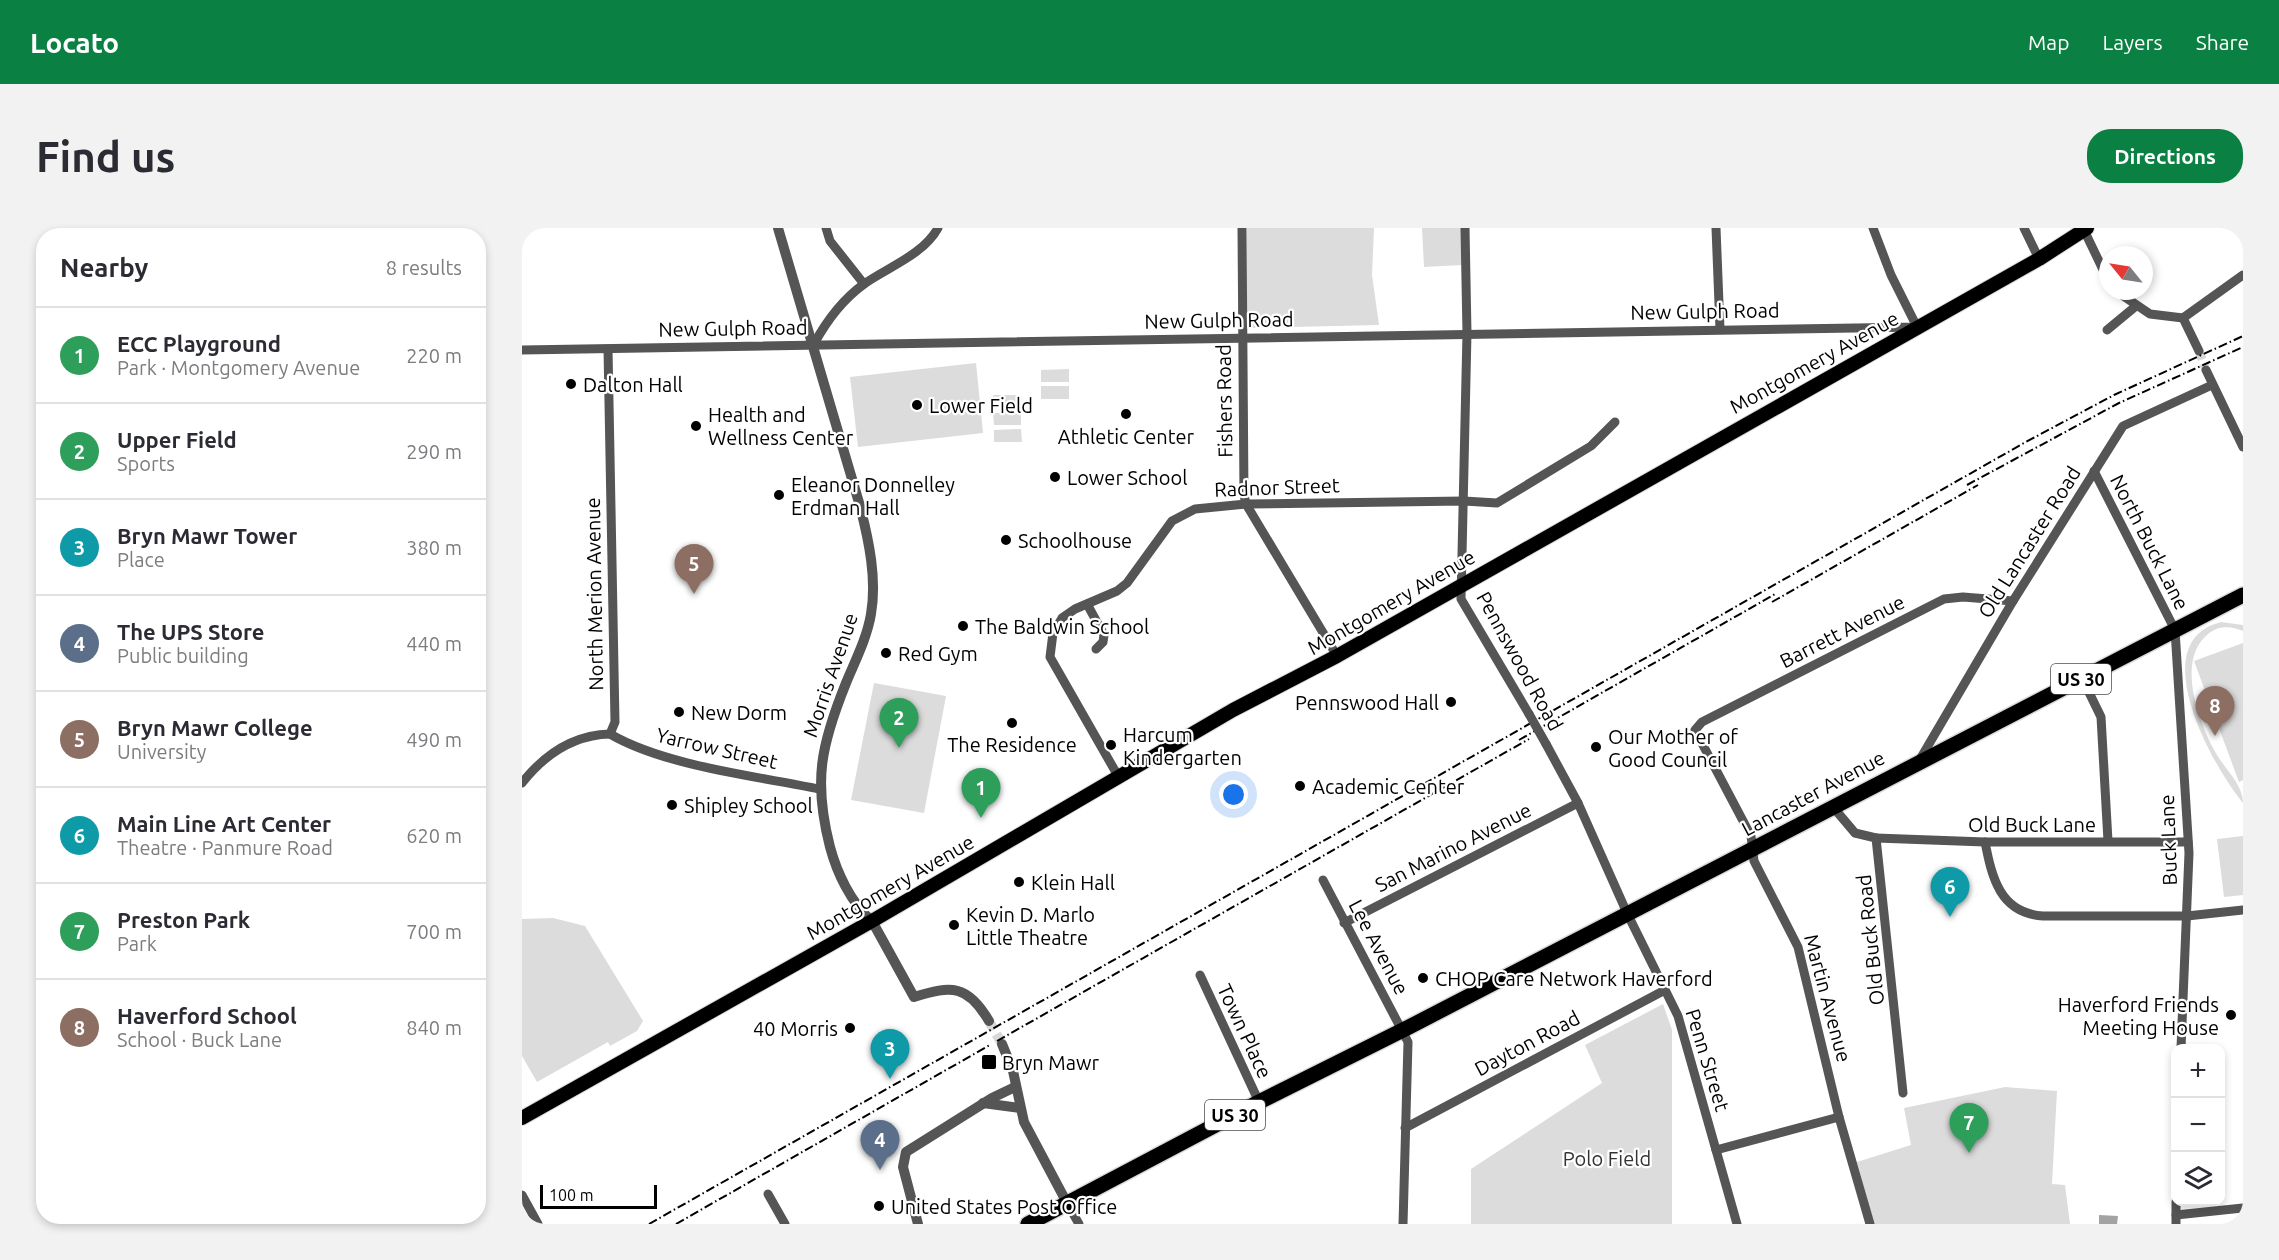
<!DOCTYPE html>
<meta charset="utf-8">
<style>
body{margin:0;font-family:Ubuntu,sans-serif;background:#f2f2f3;color:#2b2b33}
.controls{position:absolute;right:18px;bottom:18px;display:grid;overflow:hidden;border-radius:12px;box-shadow:0 3px 9px #0003}
.controls button{width:54px;height:54px;display:grid;place-items:center;padding:0;border:0;border-bottom:2px solid #e1e1e2;background:#fff;color:#2b2b33;font:30px sans-serif}
.compass{position:absolute;left:1577px;top:18px;width:54px;height:54px;border-radius:50%;background:#fff;box-shadow:0 3px 9px #0003;rotate:300deg}
.scale{position:absolute;left:18px;bottom:15px;width:117px;box-sizing:border-box;padding-left:6px;border:3px solid #000;border-top:0;font-size:16px;line-height:21px;white-space:nowrap;color:#000;-webkit-text-stroke:4px #fff;paint-order:stroke}
.you{position:absolute;left:712px;top:567px;width:21px;height:21px;margin:-15px;border:4px solid #fff;border-radius:50%;background:#1a73e8;box-shadow:0 0 0 9px #1a73e833}
.badge{display:grid;place-items:center;width:39px;height:39px;border-radius:50%;background:#0b8043;color:#fff;font-size:20px;font-weight:700}
.pin{position:absolute;translate:-50% -50px;filter:drop-shadow(0 2px 3px #0008)}
.pin::after{content:'';position:absolute;top:32px;width:21px;height:18px;background:inherit;clip-path:polygon(0 0,100% 0,50% 100%)}
.list{margin:0;padding:0;list-style:none}
h2{display:flex;justify-content:space-between;align-items:center;height:78px;margin:0;padding:0 24px;font-size:26px}
h2 small{font-size:20px;font-weight:400;color:#7c7c81}
.list li{display:grid;grid-template-columns:39px 1fr auto;gap:18px;align-items:center;box-sizing:border-box;height:96px;padding:0 24px;border-top:2px solid #e1e1e2}
.list b{display:block;font-size:22px;white-space:nowrap}
.list p{margin:0;font-size:20px;white-space:nowrap;color:#7c7c81}
.list em{font-size:20px;font-style:normal;color:#7c7c81}
.icon{flex:none;width:33px;height:33px;fill:none;stroke:currentColor;stroke-width:2;stroke-linecap:round;stroke-linejoin:round}
.map{position:relative;flex:none;width:1721px;height:996px;overflow:hidden;border-radius:24px}
header{display:flex;align-items:center;gap:36px;box-sizing:border-box;height:84px;padding:0 30px;background:#0b8043;color:#fff}
header strong{font-size:28px}
nav{display:flex;gap:33px;margin-inline-start:auto;font-size:21px}
.intro{display:flex;align-items:center;justify-content:space-between;box-sizing:border-box;height:144px;padding:0 36px}
h1{margin:0;font-size:42px}
.button{padding:15px 27px;border-radius:24px;background:#0b8043;color:#fff;font-size:21px;font-weight:700}
main{display:flex;gap:36px;padding:0 36px}
aside{flex:1;background:#fff;border-radius:24px;box-shadow:0 3px 9px #0003}
.map>svg:first-child{display:block}
.green{fill:#dcdcdc}
.water{fill:#a3a3a3}
.lines{fill:none;stroke-linecap:round;stroke-linejoin:round}
.minor-tunnel{stroke:#d9d9d9;stroke-width:9;stroke-dasharray:9 4.5;stroke-linecap:butt}
.tertiary-tunnel{stroke:#d9d9d9;stroke-width:10;stroke-dasharray:10 5;stroke-linecap:butt}
.primary-casing{stroke:#dbdbdb;stroke-width:16}
.trunk-casing{stroke:#dbdbdb;stroke-width:18}
.minor{stroke:#555;stroke-width:9}
.tertiary{stroke:#555;stroke-width:10}
.primary{stroke:#000;stroke-width:14}
.trunk{stroke:#000;stroke-width:15}
.rail{stroke:#000;stroke-width:2;stroke-dasharray:9 3 1.5 3;stroke-linecap:butt}
.minor-bridge{stroke:#555;stroke-width:9}
.poi-dot{fill:#000;stroke:#fff;stroke-width:2}
.labels{text-anchor:middle;dominant-baseline:central;stroke-width:4.5;stroke-linejoin:round;paint-order:stroke}
.shield{fill:#fff;stroke:#4c4c4c;stroke-width:1.5}
.shield-label{font-size:18px;font-weight:bold;fill:#000}
.street-label{font-size:20px;fill:#000;stroke:#fff}
.poi-label{font-size:20px;fill:#000;stroke:#fff;text-anchor:start}
.park-label{font-size:20px;fill:#333;stroke:#fff}
</style>
<header>
<strong>Locato</strong>
<nav><a>Map</a><a>Layers</a><a>Share</a></nav>
</header>
<div class="intro"><h1>Find us</h1><a class="button">Directions</a></div>
<main>
<aside>
<h2>Nearby<small>8 results</small></h2>
<ul class="list">
<li><span class="badge" style="background:#2e9e5b">1</span><div><b>ECC Playground</b><p>Park · Montgomery Avenue</p></div><em>220 m</em></li>
<li><span class="badge" style="background:#2e9e5b">2</span><div><b>Upper Field</b><p>Sports</p></div><em>290 m</em></li>
<li><span class="badge" style="background:#0f9aa8">3</span><div><b>Bryn Mawr Tower</b><p>Place</p></div><em>380 m</em></li>
<li><span class="badge" style="background:#5c6f8a">4</span><div><b>The UPS Store</b><p>Public building</p></div><em>440 m</em></li>
<li><span class="badge" style="background:#8d6e63">5</span><div><b>Bryn Mawr College</b><p>University</p></div><em>490 m</em></li>
<li><span class="badge" style="background:#0f9aa8">6</span><div><b>Main Line Art Center</b><p>Theatre · Panmure Road</p></div><em>620 m</em></li>
<li><span class="badge" style="background:#2e9e5b">7</span><div><b>Preston Park</b><p>Park</p></div><em>700 m</em></li>
<li><span class="badge" style="background:#8d6e63">8</span><div><b>Haverford School</b><p>School · Buck Lane</p></div><em>840 m</em></li>
</ul>
</aside>
<div class="map">
<svg width="1721" height="996" viewBox="0 0 1721 996">
<rect width="100%" height="100%" fill="#fff"/>
<!-- green -->
<g class="green">
<path d="M 725,0 L 852,0 L 850,47 L 857,97 L 725,100 Z"/>
<path d="M 900,0 L 939,0 L 940,37 L 902,39 Z"/>
<path d="M 454,135 L 461,205 L 336,219 L 328,149 Z"/>
<path d="M 547,141 L 547,154 L 519,154 L 519,142 Z"/>
<rect x="519" y="158" width="28" height="13"/>
<rect x="471" y="167" width="28" height="13"/>
<path d="M 499,184 L 499,197 L 472,197 L 471,185 Z"/>
<path d="M 499,201 L 500,214 L 472,214 L 472,202 Z"/>
<path d="M 1699,394 L 1721,397 L 1721,403 C 1709,398 1697,397 1686,406 C 1653,433 1677,496 1695,527 C 1704,542 1721,557 1721,575 C 1692,540 1620,414 1699,394 Z"/>
<path d="M 1721,415 L 1721,552 L 1717,554 L 1672,433 Z"/>
<path d="M 352,455 L 424,468 L 402,585 L 329,572 Z"/>
<path d="M 1721,608 L 1721,667 L 1702,669 L 1695,611 Z"/>
<path d="M 31,690 L 63,698 L 121,793 L 115,803 L 88,818 L 86,814 L 15,854 L 0,828 L 0,691 Z"/>
<path d="M 1141,776 L 1150,802 L 1150,996 L 949,996 L 949,941 L 1080,855 L 1063,817 Z"/>
<path d="M 1483,859 L 1535,863 L 1530,956 L 1543,957 L 1548,996 L 1352,996 L 1335,934 L 1389,917 L 1382,880 Z"/>
</g>
<!-- water -->
<path class="water" d="M 1577,987 L 1596,988 L 1595,996 L 1577,996 Z"/>
<g class="lines">
<!-- minor-tunnel -->
<path class="minor-tunnel" d="M 1677,123 L 1684,142"/>
<!-- tertiary-tunnel -->
<path class="tertiary-tunnel" d="M 467,793 L 480,816"/>
<defs>
<path id="primary" d="M 0,890 L 350,693 L 711,482 L 815,428 L 1517,31 L 1565,0"/>
<path id="trunk" d="M 506,996 L 737,874 L 887,799 L 1721,367"/>
</defs>
<!-- primary casing -->
<use href="#primary" class="primary-casing"/>
<!-- trunk casing -->
<use href="#trunk" class="trunk-casing"/>
<!-- minor -->
<g class="minor">
<path d="M 304,0 L 308,13 L 342,56"/>
<path d="M 720,0 L 722,267 L 724,276 L 815,428"/>
<path d="M 943,0 L 945,105 L 939,371 L 1007,486"/>
<path d="M 1194,0 L 1198,101"/>
<path d="M 1502,0 L 1517,31"/>
<path d="M 1561,0 L 1586,52"/>
<path d="M 1594,63 L 1628,86 L 1661,90 L 1677,123"/>
<path d="M 1661,90 L 1721,47"/>
<path d="M 1585,102 L 1614,78"/>
<path d="M 292,116 C 305,92 320,72 342,56 C 366,39 401,27 416,0"/>
<path d="M 0,122 L 1395,99 L 1369,47 L 1351,0"/>
<path d="M 1684,142 L 1721,219"/>
<path d="M 1572,243 L 1653,402 L 1667,625 L 1659,820"/>
<path d="M 565,376 L 582,407 L 581,414 L 574,421"/>
<path d="M 1560,450 L 1579,489 L 1586,613"/>
<path d="M 88,506 C 143,538 234,548 297,561"/>
<path d="M 1024,516 L 1056,575 L 1105,685 L 1156,788 L 1215,996"/>
<path d="M 1397,533 L 1491,373 L 1601,198 L 1690,157"/>
<path d="M 596,548 L 528,429 L 531,405 L 540,390 L 553,381 L 595,363 L 605,355 L 650,293 L 673,281 L 724,276 L 942,273 L 975,275 L 1069,218 L 1093,194"/>
<path d="M 0,555 C 22,527 51,507 88,506 L 93,494 L 86,121"/>
<path d="M 1311,579 L 1333,605 L 1354,610 L 1381,865"/>
<path d="M 1354,610 L 1463,614 L 1666,614"/>
<path d="M 1463,614 C 1470,650 1478,685 1521,688 L 1665,688 L 1721,682"/>
<path d="M 801,652 L 886,814 L 881,996"/>
<path d="M 822,695 L 1056,575"/>
<path d="M 678,747 L 737,874"/>
<path d="M 883,900 L 1143,762"/>
<path d="M 1194,922 L 1317,889"/>
<path d="M 246,966 L 263,996"/>
<path d="M 0,967 L 16,996"/>
<path d="M 545,975 L 557,996"/>
<path d="M 1654,987 L 1721,980"/>
<path d="M 1348,996 L 1317,889 L 1276,719 L 1232,633 L 1229,608 L 1173,502 L 1180,494 L 1422,371 L 1441,369 L 1491,373"/>
<path d="M 1654,996 L 1654,974"/>
</g>
<!-- tertiary -->
<g class="tertiary">
<path d="M 256,0 L 338,278 C 347,313 355,351 349,386 C 345,410 333,433 324,455 C 299,517 291,553 308,619 C 315,645 329,675 350,693 L 392,769 C 430,757 446,757 467,793"/>
<path d="M 480,816 L 491,843 L 502,894 L 545,975"/>
<path d="M 461,875 L 498,880"/>
<path d="M 396,996 L 381,939 L 384,924 L 470,870 L 493,859"/>
</g>
<!-- primary -->
<use href="#primary" class="primary"/>
<!-- trunk -->
<use href="#trunk" class="trunk"/>
<!-- rail -->
<g class="rail">
<path d="M 1445,257 L 1597,175 L 1721,119"/>
<path d="M 1250,374 L 1456,257"/>
<path d="M 997,512 L 1255,365"/>
<path d="M 475,813 L 1007,511"/>
<path d="M 127,996 L 1502,215 L 1592,167 L 1721,108"/>
<path d="M 154,996 L 468,817"/>
</g>
<!-- minor-bridge -->
<path class="minor-bridge" d="M 1007,486 L 1024,516"/>
</g>
<!-- markers -->
<g class="poi-dot">
<circle cx="49" cy="156" r="6"/>
<circle cx="395" cy="177" r="6"/>
<circle cx="604" cy="186" r="6"/>
<circle cx="174" cy="198" r="6"/>
<circle cx="533" cy="249" r="6"/>
<circle cx="257" cy="267" r="6"/>
<circle cx="484" cy="312" r="6"/>
<circle cx="441" cy="398" r="6"/>
<circle cx="364" cy="425" r="6"/>
<circle cx="929" cy="474" r="6"/>
<circle cx="157" cy="484" r="6"/>
<circle cx="490" cy="495" r="6"/>
<circle cx="589" cy="517" r="6"/>
<circle cx="1074" cy="519" r="6"/>
<circle cx="778" cy="558" r="6"/>
<circle cx="150" cy="577" r="6"/>
<circle cx="497" cy="654" r="6"/>
<circle cx="432" cy="697" r="6"/>
<circle cx="901" cy="750" r="6"/>
<circle cx="1709" cy="787" r="6"/>
<circle cx="328" cy="800" r="6"/>
<rect x="459" y="826" width="16" height="16" rx="3"/>
<circle cx="357" cy="978" r="6"/>
</g>
<g class="labels">
<!-- shield labels -->
<g class="shield">
<rect x="1529" y="436" width="60" height="30" rx="4.5"/>
<rect x="683" y="872" width="60" height="30" rx="4.5"/>
</g>
<g class="shield-label">
<text x="1559" y="451">US 30</text>
<text x="713" y="887">US 30</text>
</g>
<!-- street labels -->
<g class="street-label">
<text transform="translate(1183 83) rotate(-1)">New Gulph Road</text>
<text transform="translate(697 92) rotate(-1)">New Gulph Road</text>
<text transform="translate(211 100) rotate(-1)">New Gulph Road</text>
<text transform="translate(1292 134) rotate(-29)">Montgomery Avenue</text>
<text transform="translate(702 173) rotate(-91)">Fishers Road</text>
<text transform="translate(755 259) rotate(-2)">Radnor Street</text>
<text transform="translate(1507 314) rotate(-58)">Old Lancaster Road</text>
<text transform="translate(1628 314) rotate(63)">North Buck Lane</text>
<text transform="translate(72 366) rotate(-91)">North Merion Avenue</text>
<text transform="translate(869 374) rotate(-30)">Montgomery Avenue</text>
<text transform="translate(1320 403) rotate(-27)">Barrett Avenue</text>
<text transform="translate(998 433) rotate(61)">Pennswood Road</text>
<text transform="translate(308 447) rotate(-71)">Morris Avenue</text>
<text transform="translate(195 520) rotate(13)">Yarrow Street</text>
<text transform="translate(1291 565) rotate(-28)">Lancaster Avenue</text>
<text x="1510" y="596">Old Buck Lane</text>
<text transform="translate(1646 612) rotate(-92)">Buck Lane</text>
<text transform="translate(931 619) rotate(-27)">San Marino Avenue</text>
<text transform="translate(368 659) rotate(-30)">Montgomery Avenue</text>
<text transform="translate(1348 712) rotate(-96)">Old Buck Road</text>
<text transform="translate(857 719) rotate(62)">Lee Avenue</text>
<text transform="translate(1306 770) rotate(75)">Martin Avenue</text>
<text transform="translate(723 803) rotate(65)">Town Place</text>
<text transform="translate(1005 815) rotate(-28)">Dayton Road</text>
<text transform="translate(1186 832) rotate(73)">Penn Street</text>
</g>
<!-- poi labels -->
<g class="poi-label">
<text x="61" y="156">Dalton Hall</text>
<text x="407" y="177">Lower Field</text>
<text x="186" y="186">Health and<tspan x="186" dy="23">Wellness Center</tspan></text>
<text x="604" y="208" text-anchor="middle">Athletic Center</text>
<text x="545" y="249">Lower School</text>
<text x="269" y="256">Eleanor Donnelley<tspan x="269" dy="23">Erdman Hall</tspan></text>
<text x="496" y="312">Schoolhouse</text>
<text x="453" y="398">The Baldwin School</text>
<text x="376" y="425">Red Gym</text>
<text x="917" y="474" text-anchor="end">Pennswood Hall</text>
<text x="169" y="484">New Dorm</text>
<text x="601" y="506">Harcum<tspan x="601" dy="23">Kindergarten</tspan></text>
<text x="1086" y="508">Our Mother of<tspan x="1086" dy="23">Good Council</tspan></text>
<text x="490" y="516" text-anchor="middle">The Residence</text>
<text x="790" y="558">Academic Center</text>
<text x="162" y="577">Shipley School</text>
<text x="509" y="654">Klein Hall</text>
<text x="444" y="686">Kevin D. Marlo<tspan x="444" dy="23">Little Theatre</tspan></text>
<text x="913" y="750">CHOP Care Network Haverford</text>
<text x="1697" y="776" text-anchor="end">Haverford Friends<tspan x="1697" dy="23">Meeting House</tspan></text>
<text x="316" y="800" text-anchor="end">40 Morris</text>
<text x="480" y="834">Bryn Mawr</text>
<text x="369" y="978">United States Post Office</text>
</g>
<!-- park labels -->
<g class="park-label">
<text x="1085" y="930">Polo Field</text>
</g>
</g>
</svg>
<div class="controls">
<button>+</button>
<button>−</button>
<button><svg class="icon" aria-label="layers" viewBox="0 0 24 24"><path d="M12 4l9 5-9 5-9-5zM3 14l9 5 9-5"/></svg></button>
</div>
<svg class="compass" viewBox="-18 -18 36 36"><path d="M0-13l5 13h-10z" fill="#e53935"/><path d="M0 13l5-13h-10z" fill="#7c7c81"/></svg>
<div class="scale">100 m</div>
<div class="you"></div>
<div class="pin badge" style="left:459px;top:590px;background:#2e9e5b">1</div>
<div class="pin badge" style="left:377px;top:520px;background:#2e9e5b">2</div>
<div class="pin badge" style="left:368px;top:851px;background:#0f9aa8">3</div>
<div class="pin badge" style="left:358px;top:942px;background:#5c6f8a">4</div>
<div class="pin badge" style="left:172px;top:366px;background:#8d6e63">5</div>
<div class="pin badge" style="left:1428px;top:689px;background:#0f9aa8">6</div>
<div class="pin badge" style="left:1447px;top:925px;background:#2e9e5b">7</div>
<div class="pin badge" style="left:1693px;top:508px;background:#8d6e63">8</div>
</div>
</main>
